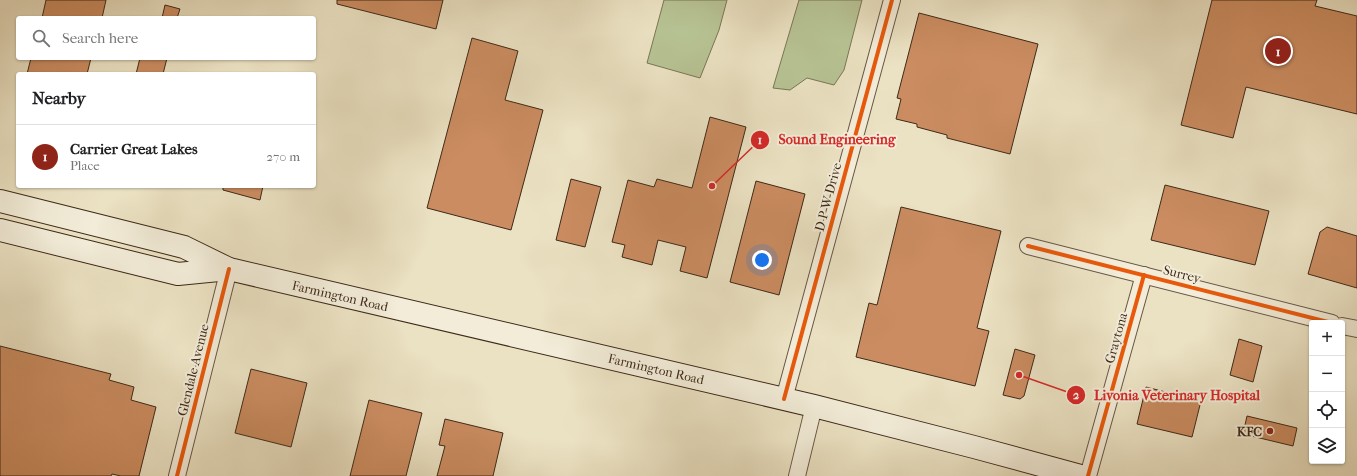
<!DOCTYPE html>
<meta charset="utf-8">
<style>
body{margin:0;font-family:"IM FELL French Canon",serif;background:#f2f2f2;color:#202124}
.controls{position:absolute;right:12px;bottom:12px;display:grid;overflow:hidden;border-radius:4px;box-shadow:0 1px 3px #0004}
.controls button{width:36px;height:36px;display:grid;place-items:center;padding:0;border:0;border-bottom:1px solid #e0e0e0;background:#fff;color:#202124;font:20px sans-serif}
.you{position:absolute;left:762px;top:260px;width:14px;height:14px;margin:-10px;border:3px solid #fff;border-radius:50%;background:#1a73e8;box-shadow:0 0 0 6px #1a73e833}
.badge{display:grid;place-items:center;width:26px;height:26px;border-radius:50%;background:#8f2418;color:#fff;font-size:13px;font-weight:700}
.pin{position:absolute;translate:-50% -50%;border:2px solid #fff;box-shadow:0 1px 4px #0006}
.list{margin:0;padding:0;list-style:none}
h2{display:flex;justify-content:space-between;align-items:center;height:52px;margin:0;padding:0 16px;font-size:17px}
h2 small{font-size:13px;font-weight:400;color:#757577}
.list li{display:grid;grid-template-columns:26px 1fr auto;gap:12px;align-items:center;box-sizing:border-box;height:64px;padding:0 16px;border-top:1px solid #e0e0e0}
.list b{display:block;font-size:15px;white-space:nowrap}
.list p{margin:0;font-size:13px;white-space:nowrap;color:#757577}
.list em{font-size:13px;font-style:normal;color:#757577}
.icon{flex:none;width:22px;height:22px;fill:none;stroke:currentColor;stroke-width:2;stroke-linecap:round;stroke-linejoin:round}
.map{position:relative;flex:none;width:1357px;height:476px;overflow:hidden}
.search{position:absolute;background:#fff;box-shadow:0 1px 3px #0004;left:16px;top:16px;width:300px;height:44px;display:flex;align-items:center;gap:10px;box-sizing:border-box;padding:0 14px;border-radius:4px;color:#757577;font-size:15px}
.panel{position:absolute;background:#fff;box-shadow:0 1px 3px #0004;left:16px;top:72px;width:300px;height:116px;border-radius:4px}
.map>svg:first-child{display:block}
.green{fill:#b7c394;stroke:#7a7656}
.building{fill:#ca8c60;stroke:#3e2919}
.lines{fill:none;stroke-linecap:round;stroke-linejoin:round}
.street-casing{stroke:#695744;stroke-width:18}
.secondary-casing{stroke:#3e2919;stroke-width:24}
.street{stroke:#f2ecd8;stroke-width:16}
.secondary{stroke:#f2ecd8;stroke-width:22}
.cycleway-casing{stroke:#f2ecd8;stroke-width:6}
.cycleway{stroke:#e8590c;stroke-width:4}
.poi-dot{fill:#8f2418;stroke:#f2ecd8;stroke-width:1.5}
.labels{text-anchor:middle;dominant-baseline:central;stroke-width:4;stroke-linejoin:round;paint-order:stroke}
.street-label{font-size:13px;fill:#3e2919;stroke:#f2ecd8}
.poi-label{font-size:13px;font-weight:bold;fill:#3e2919;stroke:#f2ecd8;text-anchor:end}
.leader{fill:none;stroke:#d62828;stroke-width:1.5}
.callout-dot{fill:#d62828;stroke:#f2ecd8;stroke-width:1.5}
.mark-label{font-size:12px;text-anchor:middle;font-weight:bold;fill:#fff}
.callout-label{font-size:14px;text-anchor:middle;font-weight:bold;fill:#d62828;stroke:#f2ecd8;stroke-width:4;stroke-linejoin:round;paint-order:stroke}
</style>
<div class="map">
<svg width="1357" height="476" viewBox="0 0 1357 476">
<rect width="100%" height="100%" fill="#ebe2c3"/>
<filter id="stains"><feTurbulence type="fractalNoise" baseFrequency=".005" numOctaves="4"/><feColorMatrix values="0 0 0 0 .2 0 0 0 0 .09 0 0 0 0 .02 0 0 0 .5 -.17"/></filter>
<radialGradient id="worn" r=".72"><stop offset=".6" stop-color="#630" stop-opacity="0"/><stop offset="1" stop-color="#630" stop-opacity=".3"/></radialGradient>
<!-- green -->
<g class="green">
<path d="M 664,0 L 727,0 L 719,30 L 700,78 L 647,63 Z"/>
<path d="M 799,0 L 862,0 L 844,70 L 834,85 L 807,78 L 790,90 L 773,88 Z"/>
</g>
<!-- building -->
<g class="building">
<path d="M 46,0 L 106,0 L 102,18 L 42,18 Z"/>
<path d="M 337,0 L 443,0 L 436,29 L 337,4 Z"/>
<path d="M 1212,0 L 1317,0 L 1315,6 L 1357,16 L 1357,114 L 1246,87 L 1233,138 L 1181,125 Z"/>
<path d="M 165,5 L 180,9 L 177,18 L 162,18 Z"/>
<path d="M 919,13 L 1038,44 L 1010,154 L 947,138 L 947,135 L 917,127 L 917,124 L 896,119 L 901,99 L 897,98 Z"/>
<path d="M 472,38 L 518,51 L 505,100 L 543,110 L 511,230 L 427,208 Z"/>
<path d="M 31,58 L 91,58 L 87,74 L 27,74 Z"/>
<path d="M 140,58 L 167,58 L 163,74 L 136,74 Z"/>
<path d="M 710,117 L 746,127 L 707,278 L 680,271 L 686,247 L 658,240 L 652,265 L 622,257 L 625,245 L 612,242 L 628,180 L 654,187 L 657,179 L 692,188 Z"/>
<path d="M 571,179 L 601,187 L 585,247 L 556,240 Z"/>
<path d="M 756,181 L 805,194 L 779,295 L 730,282 Z"/>
<path d="M 1165,185 L 1269,211 L 1255,265 L 1151,240 Z"/>
<path d="M 223,186 L 263,186 L 260,200 L 223,190 Z"/>
<path d="M 901,207 L 1001,231 L 977,328 L 989,331 L 975,386 L 856,357 L 869,303 L 877,305 Z"/>
<path d="M 1327,227 L 1357,236 L 1357,288 L 1308,274 L 1320,232 Z"/>
<path d="M 1239,339 L 1262,346 L 1253,382 L 1230,375 Z"/>
<path d="M 0,346 L 111,374 L 109,380 L 134,387 L 131,400 L 156,407 L 139,476 L 121,476 L 112,474 L 111,476 L 0,476 Z"/>
<path d="M 1015,349 L 1035,355 L 1024,396 L 1020,399 L 1003,395 Z"/>
<path d="M 251,369 L 307,383 L 291,447 L 235,433 Z"/>
<path d="M 1146,387 L 1201,401 L 1192,437 L 1137,424 Z"/>
<path d="M 369,400 L 422,413 L 406,476 L 350,476 Z"/>
<path d="M 1247,416 L 1297,428 L 1293,446 L 1243,434 Z"/>
<path d="M 445,419 L 503,433 L 493,476 L 437,476 L 445,446 L 439,445 Z"/>
</g>
<g class="lines">
<defs>
<g id="street">
<path d="M 1028,246 L 1332,323"/>
<path d="M 1342,326 L 1357,329"/>
<path d="M 784,399 L 892,0"/>
<path d="M 177,476 L 229,269"/>
<path d="M 797,476 L 814,406"/>
<path d="M 1088,476 L 1144,275"/>
</g>
<g id="secondary">
<path d="M 0,201 L 184,247 L 229,269 L 814,406 L 974,447 L 1081,476"/>
<path d="M 0,230 L 178,274 L 229,269"/>
</g>
</defs>
<!-- street casing -->
<use href="#street" class="street-casing"/>
<!-- secondary casing -->
<use href="#secondary" class="secondary-casing"/>
<!-- street -->
<use href="#street" class="street"/>
<!-- secondary -->
<use href="#secondary" class="secondary"/>
<defs>
<g id="cycleway">
<path d="M 1028,246 L 1332,323"/>
<path d="M 784,399 L 892,0"/>
<path d="M 177,476 L 229,269"/>
<path d="M 1088,476 L 1144,275"/>
</g>
</defs>
<!-- cycleway casing -->
<use href="#cycleway" class="cycleway-casing"/>
<!-- cycleway -->
<use href="#cycleway" class="cycleway"/>
</g>
<!-- markers -->
<circle class="poi-dot" cx="1270" cy="431" r="4"/>
<g class="labels">
<!-- street labels -->
<g class="street-label">
<text transform="translate(828 197) rotate(-75)">D P W Drive</text>
<text transform="translate(1182 274) rotate(14)">Surrey</text>
<text transform="translate(340 296) rotate(13)">Farmington Road</text>
<text transform="translate(1116 338) rotate(-74)">Graytona</text>
<text transform="translate(656 369) rotate(13)">Farmington Road</text>
<text transform="translate(193 370) rotate(-76)">Glendale Avenue</text>
</g>
<!-- poi labels -->
<g class="poi-label">
<text x="1262" y="431">KFC</text>
</g>
</g>
<!-- callouts -->
<path class="leader" d="M712 186L760 140M1019 375L1076 395"/>
<g class="callout-dot">
<circle cx="712" cy="186" r="4"/>
<circle cx="1019" cy="375" r="4"/>
<circle cx="760" cy="140" r="10"/>
<circle cx="1076" cy="395" r="10"/>
</g>
<g class="mark-label">
<text x="760" y="144">1</text>
<text x="1076" y="399">2</text>
</g>
<g class="callout-label">
<text x="837" y="144">Sound Engineering</text>
<text x="1177" y="400">Livonia Veterinary Hospital</text>
</g>
<rect width="100%" height="100%" filter="url(#stains)"/>
<rect width="100%" height="100%" fill="url(#worn)"/>
</svg>
<div class="controls">
<button>+</button>
<button>−</button>
<button><svg class="icon" aria-label="locate" viewBox="0 0 24 24"><circle cx="12" cy="12" r="6"/><path d="M12 2v4M12 18v4M2 12h4M18 12h4"/></svg></button>
<button><svg class="icon" aria-label="layers" viewBox="0 0 24 24"><path d="M12 4l9 5-9 5-9-5zM3 14l9 5 9-5"/></svg></button>
</div>
<div class="you"></div>
<div class="pin badge" style="left:1278px;top:51px">1</div>
<div class="search"><svg class="icon" aria-label="search" viewBox="0 0 24 24"><circle cx="10" cy="10" r="6"/><path d="M15 15l6 6"/></svg>Search here</div>
<section class="panel">
<h2>Nearby<small></small></h2>
<ul class="list">
<li><span class="badge">1</span><div><b>Carrier Great Lakes</b><p>Place</p></div><em>270 m</em></li>
</ul>
</section>
</div>
